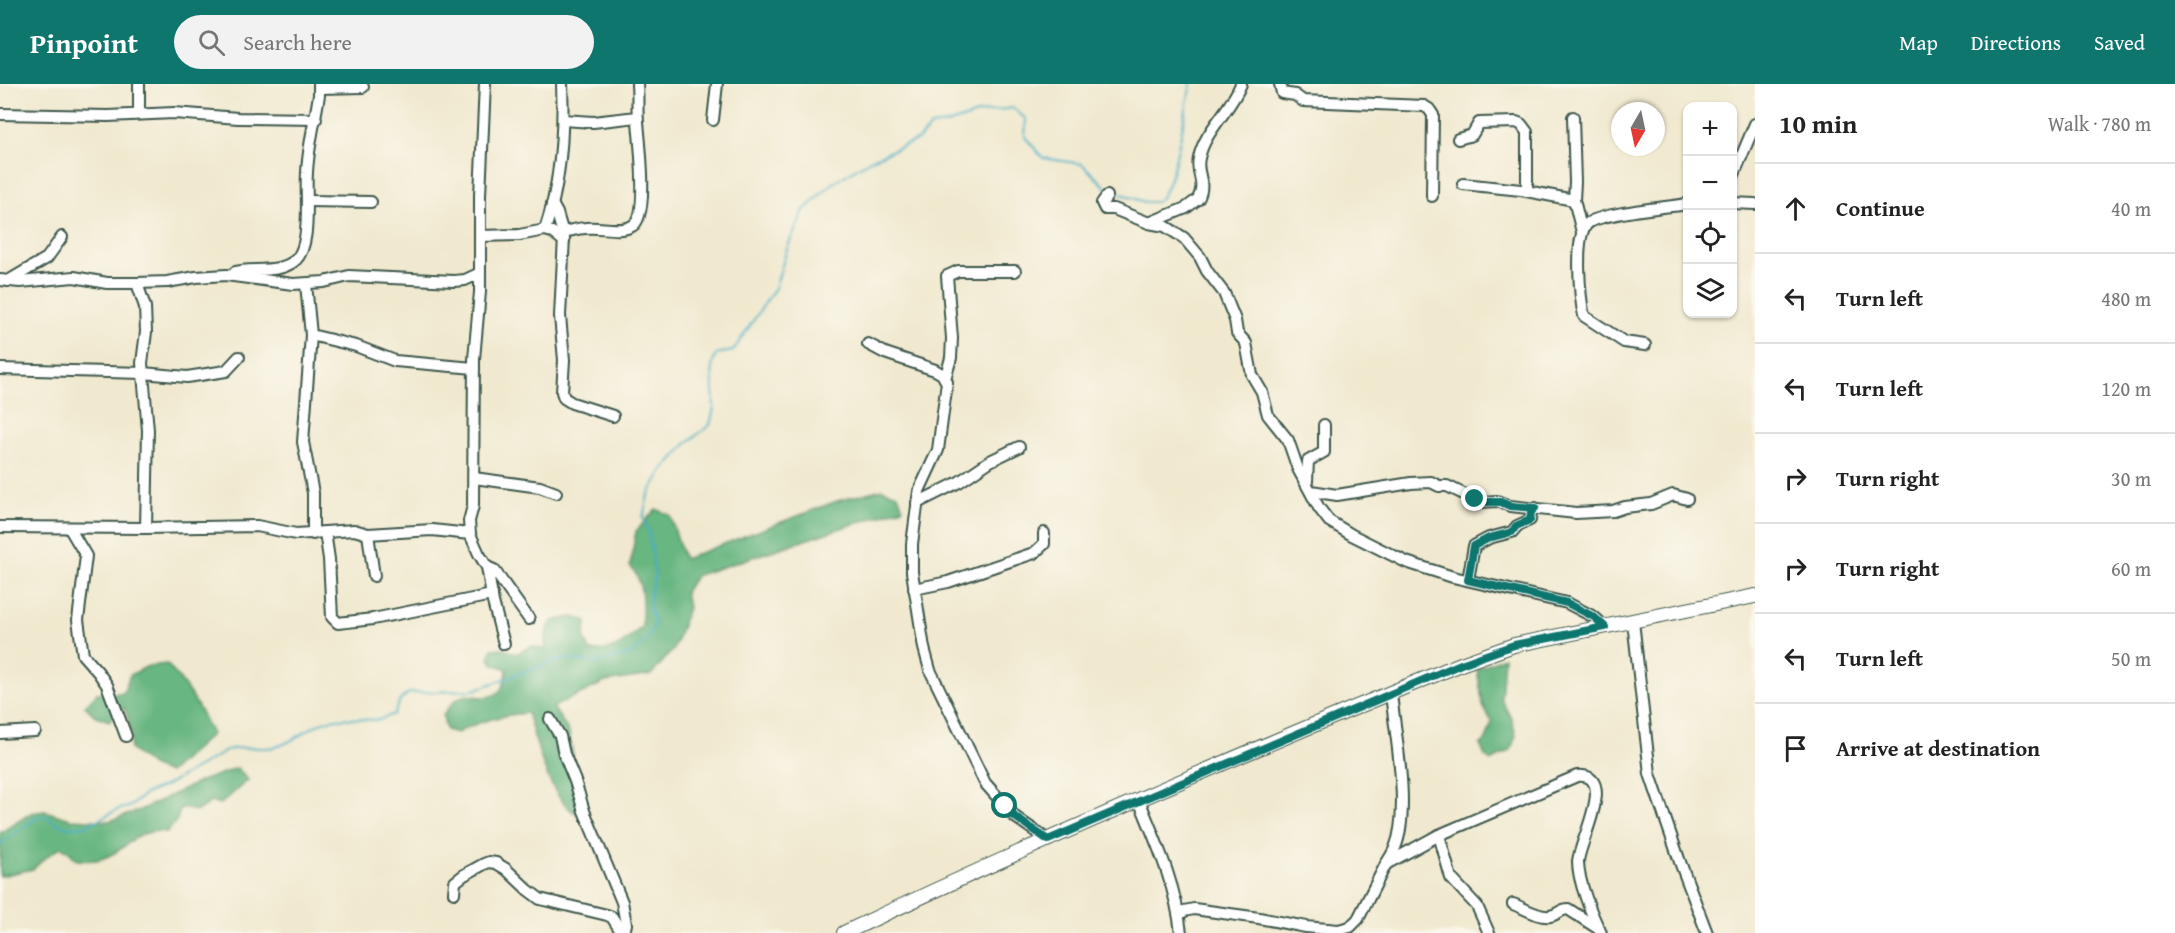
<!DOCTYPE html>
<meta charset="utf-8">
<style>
body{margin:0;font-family:"Gentium Book Plus",serif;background:#f2f2f2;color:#222}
.controls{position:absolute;right:18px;top:18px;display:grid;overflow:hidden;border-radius:12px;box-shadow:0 2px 4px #0004}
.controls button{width:54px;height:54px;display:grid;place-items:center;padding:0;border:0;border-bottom:2px solid #e0e0e0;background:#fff;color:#222;font:30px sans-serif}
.compass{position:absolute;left:1611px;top:18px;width:54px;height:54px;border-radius:50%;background:#fff;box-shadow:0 2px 4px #0004;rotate:189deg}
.stop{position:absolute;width:18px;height:18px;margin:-14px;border:4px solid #0f766e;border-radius:50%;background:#fff}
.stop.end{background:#0f766e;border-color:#fff;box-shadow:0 2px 6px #0008}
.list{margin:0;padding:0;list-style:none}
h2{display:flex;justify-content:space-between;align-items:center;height:78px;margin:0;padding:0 24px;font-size:26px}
h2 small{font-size:20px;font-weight:400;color:#767676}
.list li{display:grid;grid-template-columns:39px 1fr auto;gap:18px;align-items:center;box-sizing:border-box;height:90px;padding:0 24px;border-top:2px solid #e0e0e0}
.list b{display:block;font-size:22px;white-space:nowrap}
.list em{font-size:20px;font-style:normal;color:#767676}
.icon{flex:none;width:33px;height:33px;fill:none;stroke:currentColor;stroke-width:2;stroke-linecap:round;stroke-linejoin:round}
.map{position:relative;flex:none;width:1755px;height:849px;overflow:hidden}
header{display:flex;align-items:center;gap:36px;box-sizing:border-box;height:84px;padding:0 30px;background:#0f766e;color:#fff}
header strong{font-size:28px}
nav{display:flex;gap:33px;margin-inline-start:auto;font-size:21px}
.search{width:420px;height:54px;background:#f2f2f2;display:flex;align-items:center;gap:15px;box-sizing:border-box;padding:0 21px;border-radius:33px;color:#767676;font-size:22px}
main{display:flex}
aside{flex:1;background:#fff}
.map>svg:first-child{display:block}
.forest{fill:#68b680;stroke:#447a5a;stroke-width:1.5}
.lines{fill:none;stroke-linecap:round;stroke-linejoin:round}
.stream{stroke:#45aec4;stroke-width:2}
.street-casing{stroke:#3e574b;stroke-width:14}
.secondary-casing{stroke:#3e574b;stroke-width:16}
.street{stroke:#fff;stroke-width:10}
.secondary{stroke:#fff;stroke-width:14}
.route{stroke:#0f766e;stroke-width:8}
</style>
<header>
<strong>Pinpoint</strong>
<div class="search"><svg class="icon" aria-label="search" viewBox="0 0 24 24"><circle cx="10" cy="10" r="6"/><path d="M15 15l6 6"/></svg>Search here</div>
<nav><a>Map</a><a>Directions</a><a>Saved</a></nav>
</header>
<main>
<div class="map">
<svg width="1755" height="849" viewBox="0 0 1755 849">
<rect width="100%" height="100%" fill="#fbf7ec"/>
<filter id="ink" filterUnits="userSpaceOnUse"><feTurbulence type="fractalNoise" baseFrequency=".0167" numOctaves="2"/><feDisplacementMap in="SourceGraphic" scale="12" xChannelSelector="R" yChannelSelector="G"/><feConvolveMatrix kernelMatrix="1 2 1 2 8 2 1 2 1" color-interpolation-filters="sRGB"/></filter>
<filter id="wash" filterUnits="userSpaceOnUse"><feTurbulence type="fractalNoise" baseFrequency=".008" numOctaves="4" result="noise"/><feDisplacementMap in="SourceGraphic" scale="24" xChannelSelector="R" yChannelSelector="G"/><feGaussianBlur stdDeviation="1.35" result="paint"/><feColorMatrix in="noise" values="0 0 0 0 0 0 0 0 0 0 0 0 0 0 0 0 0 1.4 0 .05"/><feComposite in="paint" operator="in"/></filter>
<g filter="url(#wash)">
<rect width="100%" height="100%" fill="#f0e9cf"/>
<!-- forest -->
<g class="forest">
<path d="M 882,405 L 898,410 L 903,424 L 695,492 L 685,508 L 688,524 L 674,565 L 651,591 L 605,598 L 553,623 L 569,648 L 582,723 L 575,729 C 547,711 537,659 527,629 C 502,631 479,637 457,649 L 446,646 L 443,632 C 448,624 453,616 463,612 C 469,610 476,613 482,613 C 500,614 506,600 507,585 L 494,580 L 489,575 L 492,565 L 502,564 L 516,570 L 532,562 L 546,566 C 544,554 545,547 553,537 L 573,533 L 587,537 L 584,553 L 590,567 C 615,568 624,559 642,543 C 642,523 645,497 630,482 L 636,447 L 656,425 L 670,431 L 684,475 L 837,417 Z"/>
<path d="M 1504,573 L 1501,615 L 1512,636 L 1516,652 L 1510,667 L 1491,677 L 1485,672 L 1480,661 L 1486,656 L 1492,638 L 1483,622 L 1477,585 Z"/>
<path d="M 167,580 C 187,602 200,623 212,650 L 169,689 L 153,683 L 130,665 L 132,651 L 125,624 L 109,637 L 94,631 L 85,622 L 97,609 L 123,609 L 130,591 L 148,582 Z"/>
<path d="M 237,684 L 248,696 L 221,720 L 211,718 L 197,727 L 181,724 L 177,736 L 167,748 C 133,742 126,771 96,776 C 90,777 83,776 77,776 L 68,767 L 61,763 L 49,771 L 33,785 L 0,792 L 0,749 L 31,729 L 45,727 L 71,735 L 109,737 L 138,727 L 201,697 Z"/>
</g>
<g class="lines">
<!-- stream -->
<path class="stream" d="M 0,760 L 40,732 L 48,733 L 57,740 L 70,743 L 86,742 L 117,726 L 131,722 L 145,710 L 167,701 L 228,666 C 244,661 259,666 275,663 C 295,659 311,640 329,636 C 345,632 360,636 376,636 C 382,636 388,632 394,630 L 400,616 L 409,609 L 474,606 L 551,578 L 568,575 L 595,579 L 612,575 L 633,569 L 649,554 L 655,539 L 650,527 L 650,509 L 655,491 L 649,448 L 643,434 L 648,411 L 663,386 L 688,358 L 710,341 L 714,324 L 712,281 L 716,270 L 733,267 L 775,204 L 788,162 L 804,126 L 833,99 L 870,76 L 919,55 L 931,42 L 947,40 L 980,29 L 1013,24 L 1026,35 L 1025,53 L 1043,74 L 1082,80 L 1108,105 L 1144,118 L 1157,118 C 1175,103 1185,25 1191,0"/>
</g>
</g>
<g filter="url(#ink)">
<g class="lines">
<defs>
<g id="street">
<path d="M 1280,0 L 1282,9 L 1295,11 L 1303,17 L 1424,22 L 1429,25 L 1433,31 L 1432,112"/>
<path d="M 319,4 L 363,3"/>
<path d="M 0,30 L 108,32 L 174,29 L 238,34 L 316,35"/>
<path d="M 139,30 L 139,0"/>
<path d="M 1573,33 L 1575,98 L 1574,116 L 1582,148"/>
<path d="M 563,36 L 593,38 L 637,33"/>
<path d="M 713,36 L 717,0"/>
<path d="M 1458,55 L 1472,51 L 1479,39 L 1516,38 L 1521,40 L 1527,48 L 1527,107"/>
<path d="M 1732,95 L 1755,40"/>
<path d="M 1463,100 L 1521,106 L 1574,116"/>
<path d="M 1107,112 L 1102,119 L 1105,125 L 1114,125 L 1149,139 L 1165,142 L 1184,154 L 1200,173 L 1207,187 L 1224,209 L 1235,236 L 1237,249 L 1246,259 L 1252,291 L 1262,308 L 1268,331 L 1288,356 L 1298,385 L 1319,424 L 1329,437 L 1352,451 L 1406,478 L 1453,493 L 1567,519 L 1594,533 L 1605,543"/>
<path d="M 307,117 L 371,118"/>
<path d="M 1732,119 L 1755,120"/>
<path d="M 552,120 L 557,129 L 564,153 L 560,232 L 564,276 L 562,308 L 564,314 L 572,319 L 613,332"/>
<path d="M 1149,139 L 1186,124 L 1198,115 C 1207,98 1195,89 1199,74 C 1205,46 1231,26 1241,0"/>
<path d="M 545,146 C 560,101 564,47 562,0"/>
<path d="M 563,148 C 570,147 578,144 586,144 C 600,142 620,149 632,142 C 650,134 639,55 638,37 C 637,25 638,13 637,0"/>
<path d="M 480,152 L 519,151 L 545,146 L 552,148 L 564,157"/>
<path d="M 235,188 C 252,184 278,189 293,178 C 313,165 305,111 307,89 C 308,63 315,37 319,11 L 319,0"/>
<path d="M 0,196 L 20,198 L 74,193 L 107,199 L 137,199 L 167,198 L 196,193 L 226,191 L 293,200 L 324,198 L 349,192 L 454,197 L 465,196 L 480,189"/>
<path d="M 8,197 L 47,174 L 62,153"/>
<path d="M 137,199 L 145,223 L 146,248 L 142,279 L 148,346 L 146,444"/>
<path d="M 306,200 L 311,251 L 303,358 L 313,409 L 313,450"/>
<path d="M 311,251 L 356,262 L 395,277 L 474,284"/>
<path d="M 868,260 L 885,269 L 935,286 L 942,290 L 947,298 L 938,366 L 919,407 L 912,460 L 912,488 L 924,564 L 930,586 L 985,699 L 1015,733 L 1048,756"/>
<path d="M 1645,261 L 1624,258 L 1584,232 C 1580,214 1574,153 1587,140 C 1599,129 1668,123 1688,120"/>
<path d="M 0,285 L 143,289 L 187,293 L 226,287 L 239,273"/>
<path d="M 945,295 L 951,274 L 952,254 L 947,192 L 958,187 L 1015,187"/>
<path d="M 474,394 L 540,403 L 556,409"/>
<path d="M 1307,397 L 1308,377 L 1324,368 L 1324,341"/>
<path d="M 1311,407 L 1337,411 L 1411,399 L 1431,398 L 1439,402 L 1447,402 L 1480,418 L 1497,417 L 1510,422 L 1576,429 L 1613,427 L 1625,423 L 1651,420 L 1673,411 L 1687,415"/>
<path d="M 917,419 L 959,398 L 990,377 L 1019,363"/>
<path d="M 0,443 L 146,444 L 257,442 L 296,450 L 354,446 L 368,450 L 432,446 L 470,450 L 469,437 L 473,422 L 474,275 L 480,208 L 480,111 L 485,0"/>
<path d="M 70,445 L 86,472 L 78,536 L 83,571 L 98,588 L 107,601 L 126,652"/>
<path d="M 325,448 L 329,475 L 332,533 L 338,539 L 373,535 L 492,511"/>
<path d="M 368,450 L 374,492"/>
<path d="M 470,450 L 479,470 L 487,483 L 493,518 L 504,560"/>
<path d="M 487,483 L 494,486 L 529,535"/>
<path d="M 1468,496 L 1474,462 L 1489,454 L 1512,448 L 1517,442 L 1530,436 L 1531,428 L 1535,424"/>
<path d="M 914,505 L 948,498 L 1034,469 L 1044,460 L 1044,449"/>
<path d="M 1633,537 L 1650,690 L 1680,778 L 1707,849"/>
<path d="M 550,635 L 560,652 L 564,670 L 575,697 L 584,727 L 622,818 L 626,840 L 624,849"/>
<path d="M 0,649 L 35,647"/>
<path d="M 1139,716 C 1157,760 1176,802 1181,849"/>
<path d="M 1439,751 L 1451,794 L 1477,822 L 1489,849"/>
<path d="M 1386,780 C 1389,775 1393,769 1395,764 C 1411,725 1395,651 1391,609"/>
<path d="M 454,809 L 455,798 L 464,791 L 484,780 L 489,778 L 496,779 L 506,785 L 528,806 L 540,815 L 607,831 L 612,833 L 622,849"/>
<path d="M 1513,820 C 1524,824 1539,834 1550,832 C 1557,831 1561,825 1568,825 L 1599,845"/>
<path d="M 1179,831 L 1184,827 L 1194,825 L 1259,834 L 1306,843 L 1338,846 L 1350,843 L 1358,835 L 1386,780 L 1439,751 L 1577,692 C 1619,688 1578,760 1578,778 C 1578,797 1592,832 1601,849"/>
</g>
<path id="secondary" d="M 844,849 C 1046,753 1253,665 1461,580 L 1514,561 L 1755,512"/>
</defs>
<!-- street casing -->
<use href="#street" class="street-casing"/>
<!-- secondary casing -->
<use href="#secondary" class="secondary-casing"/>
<!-- street -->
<use href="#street" class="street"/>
<!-- secondary -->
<use href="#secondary" class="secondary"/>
</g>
</g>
<g class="lines" filter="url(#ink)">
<!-- route -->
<path class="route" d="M 1005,722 L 1015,733 L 1048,756 L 1461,580 L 1514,561 L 1605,543 L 1594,533 L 1567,519 L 1468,496 L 1474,462 L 1489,454 L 1512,448 L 1516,442 L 1530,436 L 1531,428 L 1535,424 L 1510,422 L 1501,418 L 1480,418 L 1475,415"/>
</g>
</svg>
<div class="controls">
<button>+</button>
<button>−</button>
<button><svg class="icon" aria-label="locate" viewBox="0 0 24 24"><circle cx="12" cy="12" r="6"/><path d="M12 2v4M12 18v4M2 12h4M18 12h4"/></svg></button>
<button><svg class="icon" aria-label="layers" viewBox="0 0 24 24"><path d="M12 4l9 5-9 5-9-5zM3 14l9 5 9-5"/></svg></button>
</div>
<svg class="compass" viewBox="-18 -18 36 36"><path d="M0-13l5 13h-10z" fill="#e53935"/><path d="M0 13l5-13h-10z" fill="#767676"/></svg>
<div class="stop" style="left:1005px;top:722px"></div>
<div class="stop end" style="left:1475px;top:415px"></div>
</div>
<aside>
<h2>10 min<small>Walk · 780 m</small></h2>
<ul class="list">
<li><svg class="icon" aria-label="ahead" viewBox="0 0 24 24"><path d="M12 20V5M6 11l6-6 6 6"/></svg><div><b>Continue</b></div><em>40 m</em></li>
<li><svg class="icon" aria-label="left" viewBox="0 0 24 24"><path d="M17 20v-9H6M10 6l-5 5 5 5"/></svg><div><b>Turn left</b></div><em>480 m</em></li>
<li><svg class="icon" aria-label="left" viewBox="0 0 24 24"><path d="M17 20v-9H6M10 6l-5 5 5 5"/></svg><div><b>Turn left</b></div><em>120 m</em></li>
<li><svg class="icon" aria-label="right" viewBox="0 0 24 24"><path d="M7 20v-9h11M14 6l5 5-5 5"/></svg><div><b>Turn right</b></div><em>30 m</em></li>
<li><svg class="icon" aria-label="right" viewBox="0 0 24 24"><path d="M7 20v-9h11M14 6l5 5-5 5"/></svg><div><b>Turn right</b></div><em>60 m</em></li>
<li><svg class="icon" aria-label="left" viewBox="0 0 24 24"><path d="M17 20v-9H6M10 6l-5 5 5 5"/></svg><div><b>Turn left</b></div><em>50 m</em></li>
<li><svg class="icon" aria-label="arrive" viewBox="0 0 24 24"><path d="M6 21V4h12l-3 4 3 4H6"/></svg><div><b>Arrive at destination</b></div></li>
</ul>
</aside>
</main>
